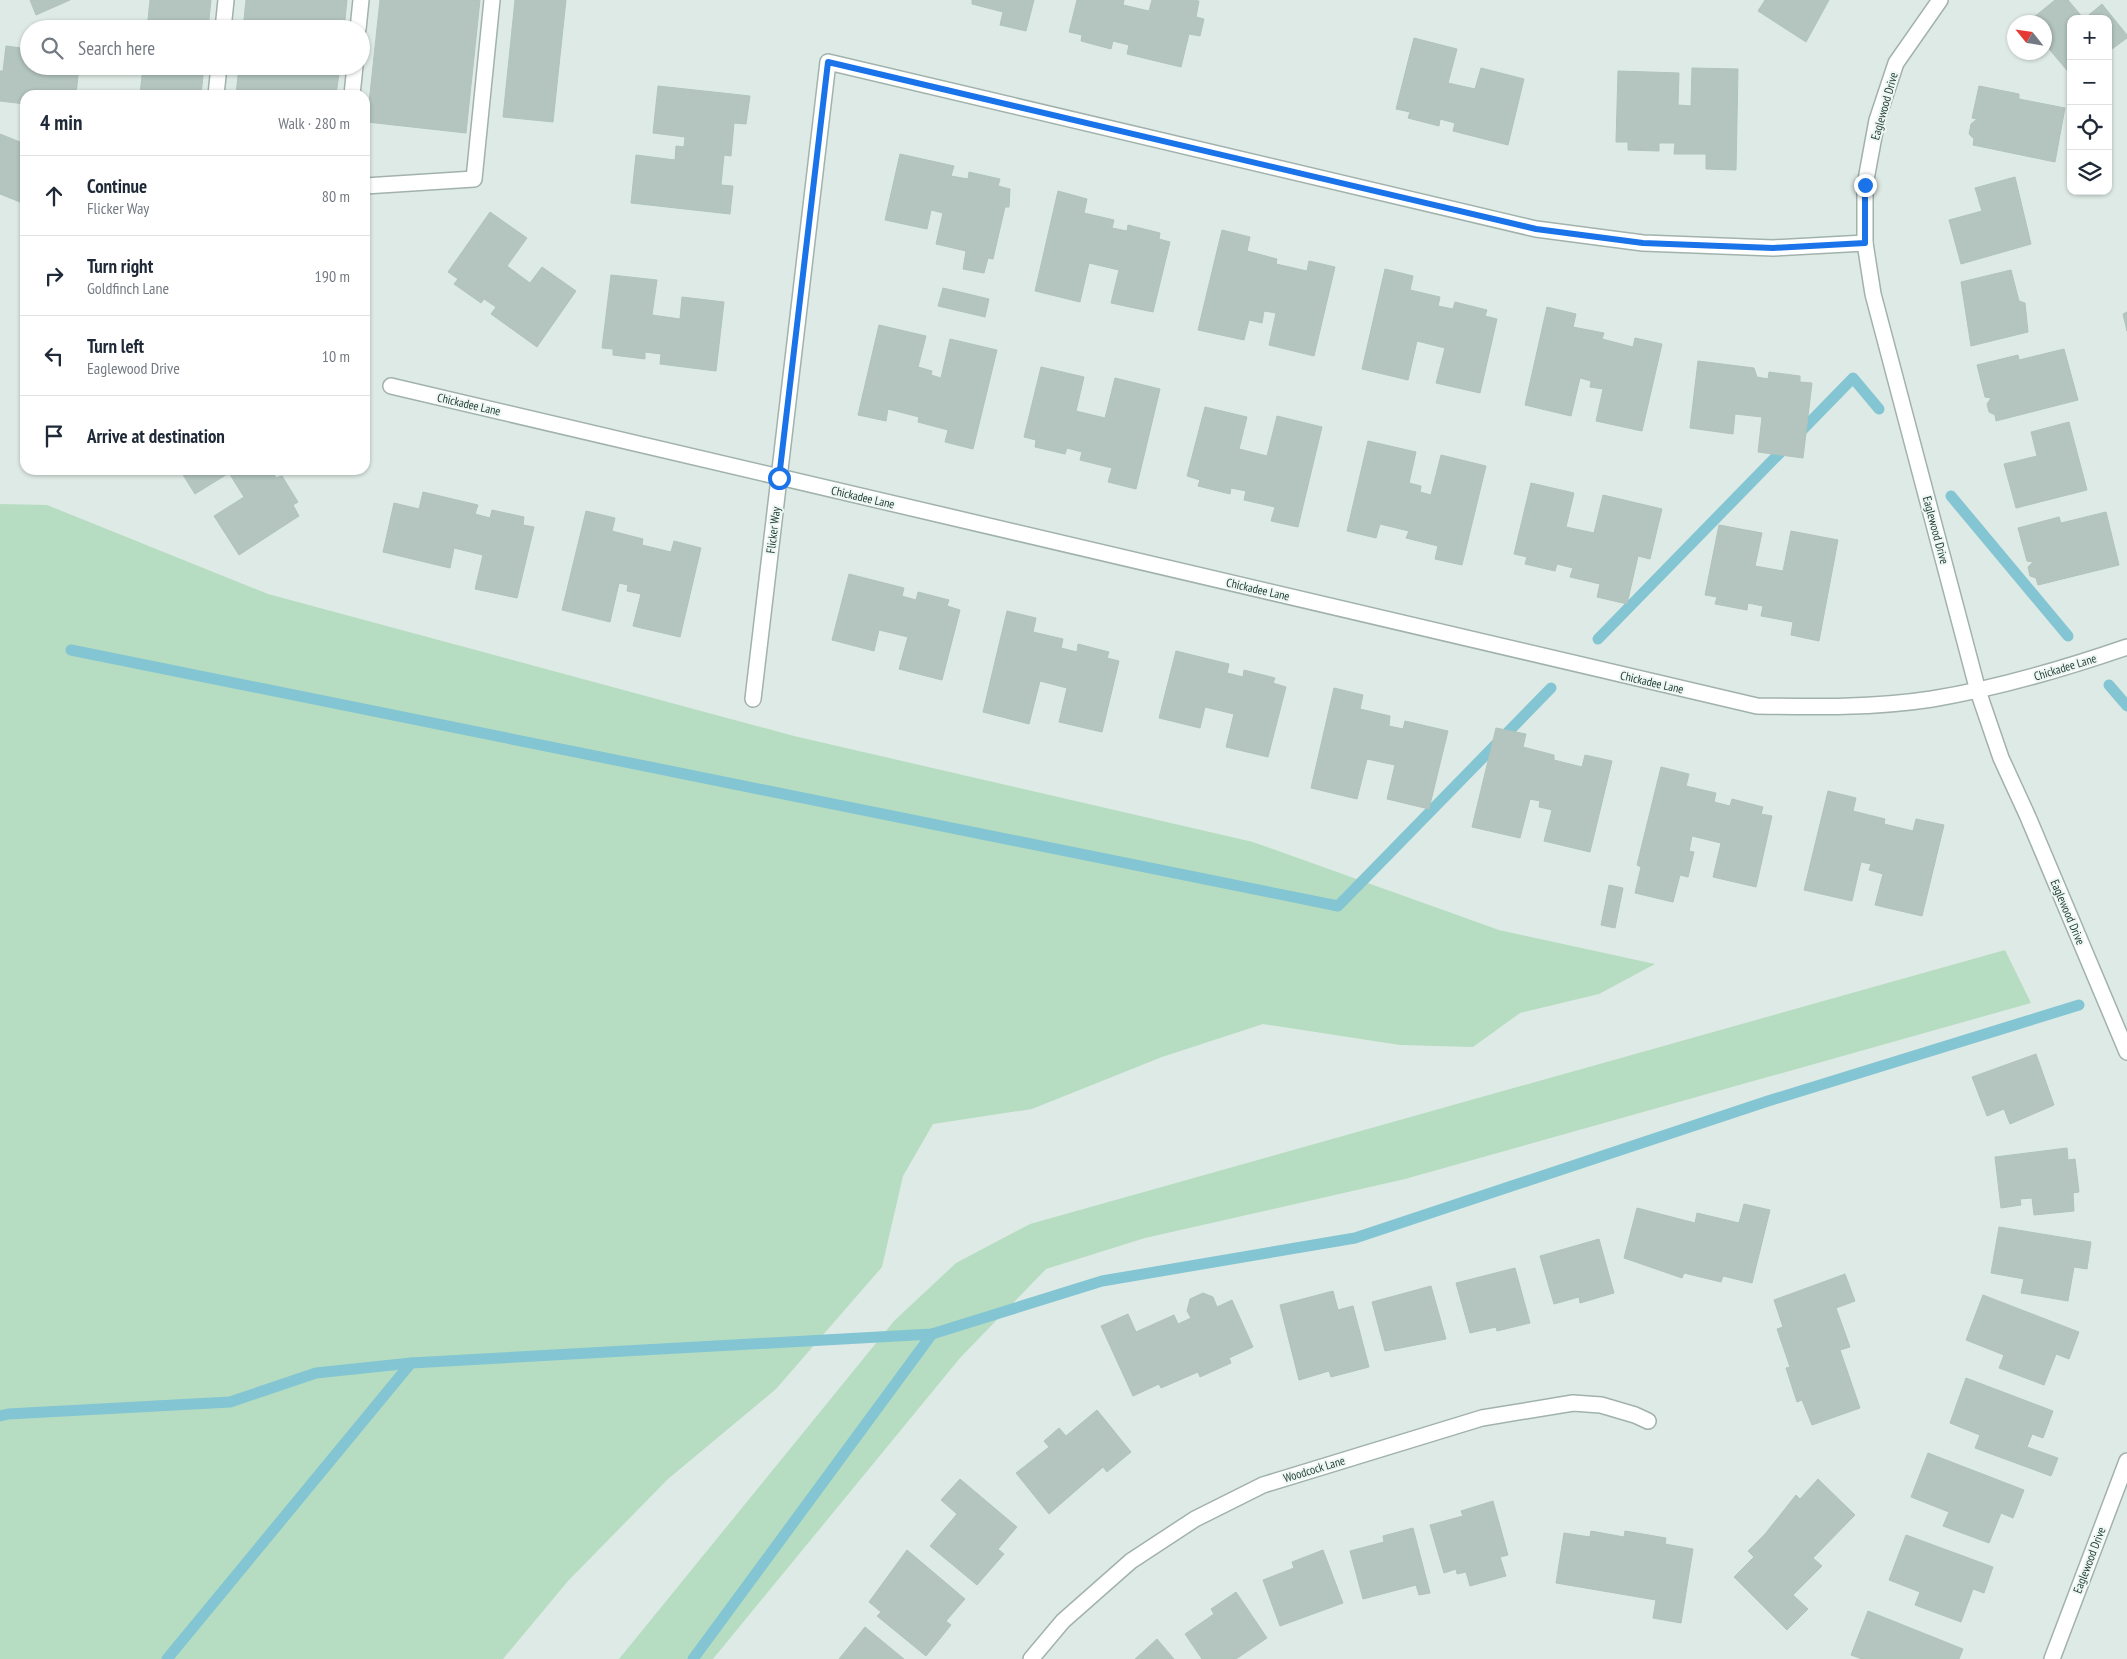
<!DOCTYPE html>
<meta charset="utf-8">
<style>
body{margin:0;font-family:"PT Sans Narrow",sans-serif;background:#f6f6f7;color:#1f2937}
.controls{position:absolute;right:15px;top:15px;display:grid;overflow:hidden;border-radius:10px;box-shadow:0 1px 4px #0004}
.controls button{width:45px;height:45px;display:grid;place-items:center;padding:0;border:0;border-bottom:1px solid #e0e1e3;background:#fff;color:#1f2937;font:25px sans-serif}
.compass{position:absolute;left:2007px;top:15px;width:45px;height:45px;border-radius:50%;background:#fff;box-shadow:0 1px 4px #0004;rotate:300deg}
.stop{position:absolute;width:15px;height:15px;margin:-11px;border:4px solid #1a73e8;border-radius:50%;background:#fff}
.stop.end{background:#1a73e8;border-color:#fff;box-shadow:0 1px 5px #0008}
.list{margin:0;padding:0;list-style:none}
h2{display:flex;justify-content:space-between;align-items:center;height:65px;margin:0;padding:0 20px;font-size:21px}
h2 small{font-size:16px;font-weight:400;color:#747a83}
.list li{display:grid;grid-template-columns:32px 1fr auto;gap:15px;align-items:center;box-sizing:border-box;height:80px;padding:0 20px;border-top:1px solid #e0e1e3}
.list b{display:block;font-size:19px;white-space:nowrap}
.list p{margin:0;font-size:16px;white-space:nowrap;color:#747a83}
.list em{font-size:16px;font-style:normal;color:#747a83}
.icon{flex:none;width:28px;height:28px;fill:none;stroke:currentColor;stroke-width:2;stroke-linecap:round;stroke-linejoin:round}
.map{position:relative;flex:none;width:2127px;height:1659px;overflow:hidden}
.search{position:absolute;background:#fff;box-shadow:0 1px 4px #0004;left:20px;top:20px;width:350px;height:55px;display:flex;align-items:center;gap:12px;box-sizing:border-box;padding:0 18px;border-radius:28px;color:#747a83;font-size:19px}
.panel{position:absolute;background:#fff;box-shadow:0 1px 4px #0004;left:20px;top:90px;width:350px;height:385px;border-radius:15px}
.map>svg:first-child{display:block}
.green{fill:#b6ddc1}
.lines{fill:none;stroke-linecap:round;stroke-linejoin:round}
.stream{stroke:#83c5d2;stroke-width:11}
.building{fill:#b3c5be;stroke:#b0c4bc}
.service-casing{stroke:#a1b2ac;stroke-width:18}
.minor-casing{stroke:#a1b2ac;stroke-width:18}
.service{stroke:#fff;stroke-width:15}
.minor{stroke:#fff;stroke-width:15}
.route{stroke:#1a73e8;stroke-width:6}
.labels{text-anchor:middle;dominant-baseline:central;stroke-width:4;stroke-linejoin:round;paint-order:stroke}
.street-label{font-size:12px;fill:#1f3b34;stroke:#eef7f3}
</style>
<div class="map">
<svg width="2127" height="1659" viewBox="0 0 2127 1659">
<rect width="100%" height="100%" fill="#deeae5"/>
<!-- green -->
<g class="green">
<path d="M 0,504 L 47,505 L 268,594 L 794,736 L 1253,842 L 1499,930 L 1655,964 L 1599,994 L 1520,1013 L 1473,1047 L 1400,1045 L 1263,1024 L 1162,1057 L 1032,1109 L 933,1124 L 903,1176 L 882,1267 L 776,1389 L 668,1479 L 568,1581 L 503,1659 L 0,1659 Z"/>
<path d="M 2005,950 L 2031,1003 L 1405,1179 L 1145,1238 L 1046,1269 L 960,1358 L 713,1659 L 619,1659 L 894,1321 L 956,1263 L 1030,1224 Z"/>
</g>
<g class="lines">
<!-- stream -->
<g class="stream">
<path d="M 1951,496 L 2068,636"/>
<path d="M 1598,639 L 1853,378 L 1879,409"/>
<path d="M 71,650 L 1338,906 L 1551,688"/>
<path d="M 2109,685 L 2127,706"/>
<path d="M 0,1416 L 8,1414 L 230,1402 L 316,1373 L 411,1363 L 932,1334 L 1102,1281 L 1355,1238 L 1768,1101 L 2079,1005"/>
<path d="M 167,1659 L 411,1363"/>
<path d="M 693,1659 L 932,1334"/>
</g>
</g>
<!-- building -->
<g class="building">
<path d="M 30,0 L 70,0 L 36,15 Z"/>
<path d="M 150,0 L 211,0 L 208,29 L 147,29 Z"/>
<path d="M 246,0 L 347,0 L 344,29 L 243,29 Z"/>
<path d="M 380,0 L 480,0 L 466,133 L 367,122 Z"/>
<path d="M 515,0 L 566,0 L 553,122 L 503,117 Z"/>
<path d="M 972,0 L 1034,0 L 1026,31 L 1000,25 L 1003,12 L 972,4 Z"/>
<path d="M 1077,0 L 1124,0 L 1123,5 L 1149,11 L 1152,0 L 1193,0 L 1199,1 L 1196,17 L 1204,19 L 1200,36 L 1189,34 L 1181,67 L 1127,54 L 1129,45 L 1113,41 L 1111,49 L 1081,41 L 1082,35 L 1069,32 Z"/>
<path d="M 1765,0 L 1829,0 L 1806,42 L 1758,11 Z"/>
<path d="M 2055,0 L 2068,0 L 2084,19 L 2071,19 L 2071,75 L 2044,43 L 2044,22 L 2028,22 Z"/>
<path d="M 2102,4 L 2127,35 L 2127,38 L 2108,52 L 2108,19 L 2084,19 Z"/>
<path d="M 1414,38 L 1457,49 L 1448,83 L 1475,89 L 1481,68 L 1524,79 L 1508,145 L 1453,131 L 1455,123 L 1440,119 L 1439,126 L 1408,118 L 1410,112 L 1396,109 Z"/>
<path d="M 6,46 L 29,49 L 29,66 L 79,66 L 76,95 L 25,95 L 25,104 L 0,101 L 0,71 L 3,71 Z"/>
<path d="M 143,66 L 204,66 L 201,95 L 140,95 Z"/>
<path d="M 239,66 L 340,66 L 336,95 L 236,95 Z"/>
<path d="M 1692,68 L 1738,69 L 1736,170 L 1706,169 L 1706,154 L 1674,154 L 1675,143 L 1659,143 L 1659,151 L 1628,150 L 1628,142 L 1616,142 L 1618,71 L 1679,73 L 1678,105 L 1691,106 Z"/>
<path d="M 658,86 L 750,96 L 746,124 L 734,123 L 731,156 L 724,155 L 721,185 L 733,186 L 730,214 L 631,203 L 636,155 L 675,160 L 676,146 L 684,147 L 685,137 L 653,133 Z"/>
<path d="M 1979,86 L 2019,94 L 2019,99 L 2065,108 L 2055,162 L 1973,145 L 1974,139 L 1969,134 L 1971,124 L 1977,119 L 1972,118 Z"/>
<path d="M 0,134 L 25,144 L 25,204 L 0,194 Z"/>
<path d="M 900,154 L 954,166 L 951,176 L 968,179 L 969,172 L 1000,179 L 998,186 L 1010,189 L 1009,207 L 1005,207 L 993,259 L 988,258 L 984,273 L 963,269 L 966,251 L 936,244 L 943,213 L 931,210 L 927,229 L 885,220 Z"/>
<path d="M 2015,177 L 2031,244 L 1961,264 L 1949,220 L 1982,211 L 1975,188 Z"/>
<path d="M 1058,191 L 1087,199 L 1084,213 L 1114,220 L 1112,228 L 1127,231 L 1128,225 L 1160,233 L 1159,239 L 1170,242 L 1153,312 L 1111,303 L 1119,270 L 1089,263 L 1080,302 L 1035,291 Z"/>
<path d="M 490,212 L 527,238 L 507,266 L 530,283 L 542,267 L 576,291 L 537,347 L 491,314 L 496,307 L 484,299 L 481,303 L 454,284 L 458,279 L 448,272 Z"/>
<path d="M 1222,230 L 1250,237 L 1247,251 L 1277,259 L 1276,264 L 1307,271 L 1309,261 L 1335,267 L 1314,356 L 1269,345 L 1276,313 L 1264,311 L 1262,323 L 1249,320 L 1244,340 L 1198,330 Z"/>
<path d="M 1385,269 L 1413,276 L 1410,290 L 1440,297 L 1438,306 L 1453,309 L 1455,302 L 1487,310 L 1485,316 L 1497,319 L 1480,393 L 1436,383 L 1445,348 L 1417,341 L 1408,380 L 1362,369 Z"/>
<path d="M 2011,270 L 2019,301 L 2025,303 L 2028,332 L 1971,346 L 1961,282 Z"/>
<path d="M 611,275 L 657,280 L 652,315 L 680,319 L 682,297 L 724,302 L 716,371 L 660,364 L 661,354 L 645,352 L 645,359 L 613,355 L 613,349 L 602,348 Z"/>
<path d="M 943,288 L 989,299 L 985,317 L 938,306 Z"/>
<path d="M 1547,307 L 1576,314 L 1573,327 L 1604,333 L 1602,339 L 1633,347 L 1635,338 L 1662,344 L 1642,431 L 1596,421 L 1603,389 L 1590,387 L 1591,381 L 1580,378 L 1571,416 L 1525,405 Z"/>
<path d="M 2127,312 L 2127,331 L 2123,314 Z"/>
<path d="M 879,325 L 926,336 L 918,367 L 932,371 L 931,375 L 941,378 L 950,339 L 997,350 L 973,449 L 945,442 L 948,430 L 918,422 L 919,417 L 888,409 L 886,421 L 858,415 Z"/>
<path d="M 2064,349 L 2078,400 L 1996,421 L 1995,415 L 1989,412 L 1987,404 L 1991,398 L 1985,397 L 1977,365 L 2018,355 L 2019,360 Z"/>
<path d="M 1698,361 L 1754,368 L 1757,377 L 1768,379 L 1769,372 L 1800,376 L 1800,382 L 1812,383 L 1803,458 L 1758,452 L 1762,417 L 1735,414 L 1733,434 L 1690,428 Z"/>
<path d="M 1041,367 L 1084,377 L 1076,411 L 1105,418 L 1115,378 L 1160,389 L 1136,489 L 1108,482 L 1112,468 L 1080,460 L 1082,452 L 1067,448 L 1065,454 L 1035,447 L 1036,440 L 1024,437 Z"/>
<path d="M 1205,407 L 1247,417 L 1239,449 L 1267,456 L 1277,416 L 1322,427 L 1298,527 L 1271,521 L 1275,507 L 1244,500 L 1246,491 L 1231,488 L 1230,494 L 1198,486 L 1200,480 L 1187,476 Z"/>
<path d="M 2069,422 L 2087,490 L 2016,508 L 2004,464 L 2037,456 L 2031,432 Z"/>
<path d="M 1368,441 L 1416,452 L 1409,483 L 1421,486 L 1420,492 L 1431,495 L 1441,455 L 1486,466 L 1462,565 L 1435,559 L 1438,546 L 1406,538 L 1409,531 L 1380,524 L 1376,538 L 1347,531 Z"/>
<path d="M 180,470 L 271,470 L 276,478 L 282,476 L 298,502 L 293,505 L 299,516 L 239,555 L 214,516 L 244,497 L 229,473 L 195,494 Z"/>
<path d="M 1531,483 L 1574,493 L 1566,527 L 1594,533 L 1603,495 L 1662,509 L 1650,559 L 1638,556 L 1627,604 L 1597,597 L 1600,584 L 1570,577 L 1573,568 L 1557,564 L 1555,571 L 1525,564 L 1527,557 L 1514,554 Z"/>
<path d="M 423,492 L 478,505 L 475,514 L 490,518 L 492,510 L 524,517 L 523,525 L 534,527 L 517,598 L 475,589 L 483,555 L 454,548 L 450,568 L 383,552 L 394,503 L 419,509 Z"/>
<path d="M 586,511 L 615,518 L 612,531 L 643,539 L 642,545 L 671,552 L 674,541 L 701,548 L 680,637 L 633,626 L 641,594 L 627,591 L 628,585 L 619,583 L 610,622 L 562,610 Z"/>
<path d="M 2106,512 L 2119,565 L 2038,585 L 2036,578 L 2030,576 L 2028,567 L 2033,562 L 2027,561 L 2018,528 L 2059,517 L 2061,523 Z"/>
<path d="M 1719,525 L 1762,533 L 1755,566 L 1783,571 L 1791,531 L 1838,540 L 1819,641 L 1791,635 L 1793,622 L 1761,616 L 1763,606 L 1748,603 L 1747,610 L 1715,604 L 1717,597 L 1705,595 Z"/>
<path d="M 849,574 L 904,588 L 902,596 L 916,600 L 918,592 L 949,600 L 947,606 L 960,610 L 942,680 L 899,669 L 908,637 L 879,630 L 874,651 L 832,640 Z"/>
<path d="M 1007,611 L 1036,618 L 1033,632 L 1063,639 L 1061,648 L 1077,652 L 1078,644 L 1109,652 L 1107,658 L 1119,661 L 1102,732 L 1059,722 L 1067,688 L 1040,681 L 1029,724 L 983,712 Z"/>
<path d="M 1176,651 L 1229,664 L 1227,673 L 1243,677 L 1244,670 L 1275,678 L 1273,683 L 1286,687 L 1268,757 L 1226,747 L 1234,714 L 1205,707 L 1200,728 L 1159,718 Z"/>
<path d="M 1334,688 L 1363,695 L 1360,709 L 1390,716 L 1389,726 L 1403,729 L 1405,721 L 1448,731 L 1429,809 L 1387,799 L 1395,765 L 1367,759 L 1357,799 L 1311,788 Z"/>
<path d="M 1496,728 L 1526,734 L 1523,747 L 1554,755 L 1554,760 L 1582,767 L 1585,755 L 1612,761 L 1590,852 L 1544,841 L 1552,810 L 1539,807 L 1540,801 L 1530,799 L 1520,838 L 1472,827 Z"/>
<path d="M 1661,767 L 1689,774 L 1686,786 L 1716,793 L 1714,802 L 1730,806 L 1732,799 L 1763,807 L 1761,814 L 1772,816 L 1756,887 L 1713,877 L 1721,843 L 1692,836 L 1689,851 L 1694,852 L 1688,877 L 1680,875 L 1673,902 L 1635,893 L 1641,867 L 1637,865 Z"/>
<path d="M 1828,791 L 1856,798 L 1853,811 L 1885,819 L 1884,824 L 1913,831 L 1916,819 L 1944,825 L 1922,916 L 1875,905 L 1883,874 L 1869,870 L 1871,864 L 1861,862 L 1852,901 L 1804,890 Z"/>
<path d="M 1609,885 L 1623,888 L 1615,928 L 1601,925 Z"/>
<path d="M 2036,1054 L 2054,1105 L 2010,1124 L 2004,1109 L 1987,1116 L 1972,1077 Z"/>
<path d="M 2067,1148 L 2068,1160 L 2075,1159 L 2079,1192 L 2073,1193 L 2074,1211 L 2034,1215 L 2032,1198 L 2020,1199 L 2021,1205 L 2001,1208 L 1995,1157 Z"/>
<path d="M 1744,1204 L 1770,1210 L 1752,1283 L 1723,1276 L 1721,1282 L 1684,1273 L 1682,1278 L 1624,1258 L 1637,1208 L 1695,1223 L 1697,1213 L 1739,1223 Z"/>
<path d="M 1999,1227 L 2091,1242 L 2087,1269 L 2074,1267 L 2068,1301 L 2021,1293 L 2024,1279 L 1991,1273 Z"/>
<path d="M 1599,1239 L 1614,1293 L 1580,1303 L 1579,1297 L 1554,1304 L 1540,1256 Z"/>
<path d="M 1515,1268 L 1530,1323 L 1497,1331 L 1496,1327 L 1470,1333 L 1456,1283 Z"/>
<path d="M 1845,1274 L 1855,1301 L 1836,1308 L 1850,1347 L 1840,1350 L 1860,1408 L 1812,1425 L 1802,1400 L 1797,1402 L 1786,1368 L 1790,1367 L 1777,1329 L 1783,1327 L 1774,1300 Z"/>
<path d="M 1431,1286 L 1446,1339 L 1385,1351 L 1372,1302 Z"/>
<path d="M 1333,1291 L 1338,1310 L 1353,1306 L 1369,1367 L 1331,1377 L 1329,1371 L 1299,1380 L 1280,1305 Z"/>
<path d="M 1203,1293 L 1213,1297 L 1217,1307 L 1232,1300 L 1253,1347 L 1229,1358 L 1231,1363 L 1200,1377 L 1198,1372 L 1161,1388 L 1159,1384 L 1133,1396 L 1101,1326 L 1128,1314 L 1136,1332 L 1174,1315 L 1178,1324 L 1191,1318 L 1187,1311 L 1190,1299 Z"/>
<path d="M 1983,1295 L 2079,1332 L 2069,1359 L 2056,1354 L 2044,1385 L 1999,1368 L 2004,1355 L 1966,1340 Z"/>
<path d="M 1966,1378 L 2053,1411 L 2043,1438 L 2032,1434 L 2027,1447 L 2058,1458 L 2051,1476 L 1975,1448 L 1980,1435 L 1950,1423 Z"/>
<path d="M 1097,1410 L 1131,1452 L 1107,1472 L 1103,1467 L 1049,1514 L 1016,1473 L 1049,1447 L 1044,1441 L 1059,1428 L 1066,1436 Z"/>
<path d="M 1928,1453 L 2024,1490 L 2013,1518 L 2001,1513 L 1989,1543 L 1943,1526 L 1949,1512 L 1911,1497 Z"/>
<path d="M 960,1479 L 1017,1527 L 998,1549 L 1004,1554 L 977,1585 L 930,1546 L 957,1514 L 941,1500 Z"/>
<path d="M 1818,1479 L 1855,1515 L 1813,1558 L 1822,1566 L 1793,1595 L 1808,1609 L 1787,1630 L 1734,1577 L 1754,1557 L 1748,1551 L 1765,1534 L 1796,1495 L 1800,1499 Z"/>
<path d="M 1493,1501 L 1508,1555 L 1500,1557 L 1506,1576 L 1470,1586 L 1466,1572 L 1457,1574 L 1456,1569 L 1444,1573 L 1430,1525 L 1463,1516 L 1461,1511 Z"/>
<path d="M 1413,1528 L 1430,1593 L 1419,1595 L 1416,1585 L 1363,1599 L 1350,1551 L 1384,1542 L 1383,1536 Z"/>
<path d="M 1591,1531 L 1624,1537 L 1625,1531 L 1666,1538 L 1665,1544 L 1693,1549 L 1681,1623 L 1653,1618 L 1656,1600 L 1556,1583 L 1564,1533 L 1590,1537 Z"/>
<path d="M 1906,1535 L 1993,1567 L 1984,1593 L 1973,1589 L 1961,1622 L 1915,1605 L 1920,1592 L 1889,1580 Z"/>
<path d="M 907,1550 L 965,1599 L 946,1621 L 951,1625 L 926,1656 L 877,1616 L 881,1612 L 869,1602 Z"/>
<path d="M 1323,1550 L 1343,1603 L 1280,1626 L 1263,1580 L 1294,1568 L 1292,1562 Z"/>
<path d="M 1236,1592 L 1267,1638 L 1236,1659 L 1202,1659 L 1185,1634 L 1214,1614 L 1211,1609 Z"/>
<path d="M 1868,1611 L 1963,1649 L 1959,1659 L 1862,1659 L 1851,1655 Z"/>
<path d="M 865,1627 L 904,1659 L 839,1659 Z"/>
<path d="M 1157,1639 L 1174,1659 L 1135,1659 Z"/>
</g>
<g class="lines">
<defs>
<g id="service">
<path d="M 223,29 L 226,0"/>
<path d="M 358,29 L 361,0"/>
<path d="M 216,95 L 219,66"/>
<path d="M 352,95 L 355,66"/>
<path d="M 365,186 L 474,179 L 492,0"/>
</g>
<g id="minor">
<path d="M 1940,0 L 1896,63 L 1877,120 L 1865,185 L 1865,243 L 1873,294 L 1978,691 L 2001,758 L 2028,817 L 2127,1052"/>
<path d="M 391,386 L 1757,706 C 1815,707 1874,708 1932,699 C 1999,688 2063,669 2127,647"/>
<path d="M 753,699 L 828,62 L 1536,229 L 1643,243 L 1773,248 L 1865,243"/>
<path d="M 1031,1659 L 1063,1621 L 1131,1561 L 1195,1519 L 1263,1485 L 1482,1418 L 1573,1403 L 1601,1405 L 1635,1415 L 1648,1421"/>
<path d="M 2052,1659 L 2127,1461"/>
</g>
</defs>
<!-- service casing -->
<use href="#service" class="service-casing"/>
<!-- minor casing -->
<use href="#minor" class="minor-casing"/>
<!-- service -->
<use href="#service" class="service"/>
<!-- minor -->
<use href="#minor" class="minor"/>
</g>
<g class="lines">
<!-- route -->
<path class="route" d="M 779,478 L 828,62 L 1536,229 L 1643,243 L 1773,248 L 1865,243 L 1865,185"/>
</g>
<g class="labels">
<!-- street labels -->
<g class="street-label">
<text transform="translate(1884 106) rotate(-74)">Eaglewood Drive</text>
<text transform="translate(469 404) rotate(13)">Chickadee Lane</text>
<text transform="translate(863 497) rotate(13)">Chickadee Lane</text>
<text transform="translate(773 530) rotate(-83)">Flicker Way</text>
<text transform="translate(1936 530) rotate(75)">Eaglewood Drive</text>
<text transform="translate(1258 589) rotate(13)">Chickadee Lane</text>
<text transform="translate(2065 667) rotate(-17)">Chickadee Lane</text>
<text transform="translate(1652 682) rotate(13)">Chickadee Lane</text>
<text transform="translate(2068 912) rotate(67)">Eaglewood Drive</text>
<text transform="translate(1314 1469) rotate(-17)">Woodcock Lane</text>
<text transform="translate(2089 1560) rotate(-69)">Eaglewood Drive</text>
</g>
</g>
</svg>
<div class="controls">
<button>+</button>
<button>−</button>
<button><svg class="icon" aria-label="locate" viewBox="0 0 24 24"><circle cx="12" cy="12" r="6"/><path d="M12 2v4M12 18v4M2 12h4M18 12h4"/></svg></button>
<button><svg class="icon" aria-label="layers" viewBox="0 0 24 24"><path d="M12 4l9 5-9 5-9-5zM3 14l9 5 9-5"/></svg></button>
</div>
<svg class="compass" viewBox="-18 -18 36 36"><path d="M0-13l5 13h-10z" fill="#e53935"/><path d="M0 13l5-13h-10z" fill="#747a83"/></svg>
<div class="stop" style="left:779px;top:478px"></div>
<div class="stop end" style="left:1865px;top:185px"></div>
<div class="search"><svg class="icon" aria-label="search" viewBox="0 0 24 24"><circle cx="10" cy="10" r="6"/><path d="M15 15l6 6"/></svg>Search here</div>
<section class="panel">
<h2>4 min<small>Walk · 280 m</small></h2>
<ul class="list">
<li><svg class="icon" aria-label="ahead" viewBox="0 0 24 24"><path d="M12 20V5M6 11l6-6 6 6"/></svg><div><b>Continue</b><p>Flicker Way</p></div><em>80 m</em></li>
<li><svg class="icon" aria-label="right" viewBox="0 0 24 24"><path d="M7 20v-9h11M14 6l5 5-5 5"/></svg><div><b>Turn right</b><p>Goldfinch Lane</p></div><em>190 m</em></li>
<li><svg class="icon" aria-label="left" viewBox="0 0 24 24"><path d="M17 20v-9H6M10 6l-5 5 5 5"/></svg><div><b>Turn left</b><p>Eaglewood Drive</p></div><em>10 m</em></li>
<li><svg class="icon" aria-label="arrive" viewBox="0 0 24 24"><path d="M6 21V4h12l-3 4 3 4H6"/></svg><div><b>Arrive at destination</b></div></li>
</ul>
</section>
</div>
